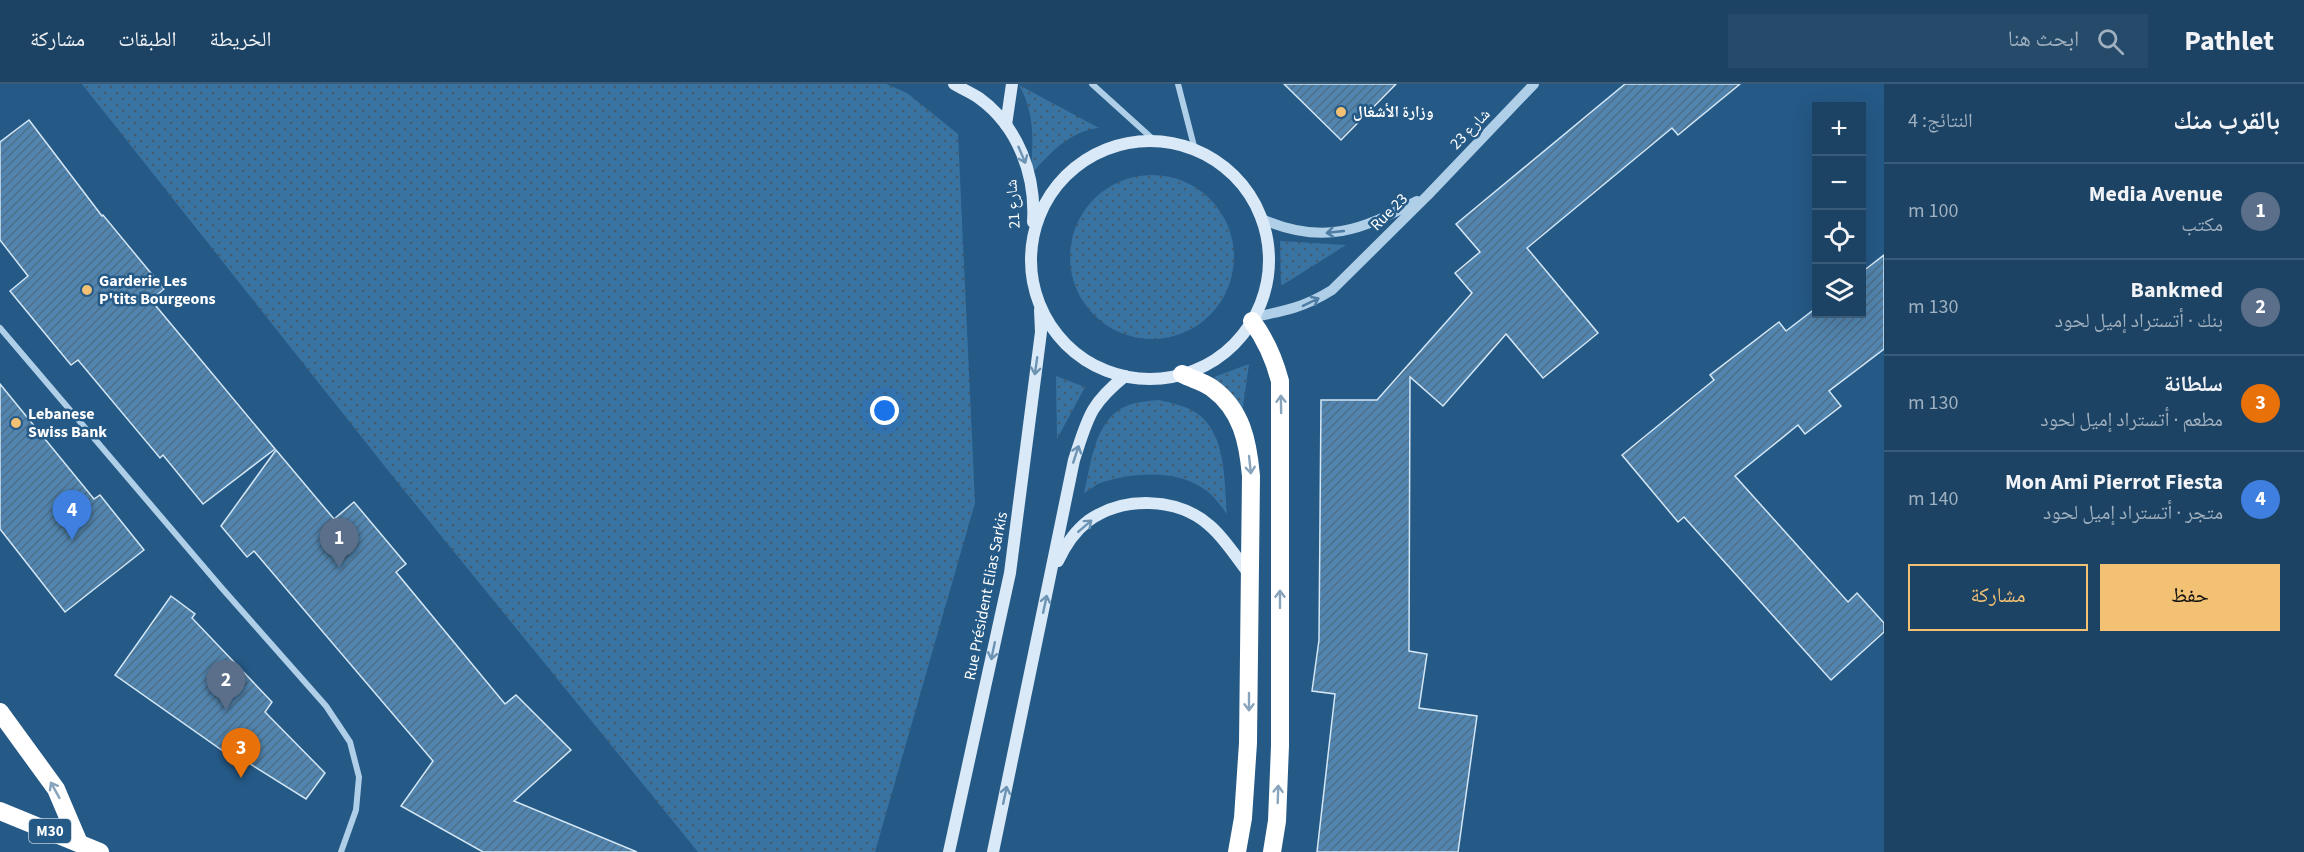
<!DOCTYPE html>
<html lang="ar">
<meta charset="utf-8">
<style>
body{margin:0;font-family:"Source Sans 3","Noto Naskh Arabic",sans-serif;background:#254a6a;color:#f1f3f6;direction:rtl}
.controls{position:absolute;right:18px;top:18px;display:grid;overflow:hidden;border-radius:0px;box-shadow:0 6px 24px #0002}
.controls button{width:54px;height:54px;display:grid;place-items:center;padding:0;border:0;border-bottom:2px solid #3a5c78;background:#1c4364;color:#f1f3f6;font:30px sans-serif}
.you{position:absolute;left:885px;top:327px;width:21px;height:21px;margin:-15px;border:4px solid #fff;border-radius:50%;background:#1a73e8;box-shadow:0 0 0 9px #1a73e833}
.badge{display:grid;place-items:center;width:39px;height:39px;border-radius:50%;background:#f2c173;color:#fff;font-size:20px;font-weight:700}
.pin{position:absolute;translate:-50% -50px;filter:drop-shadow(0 2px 3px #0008)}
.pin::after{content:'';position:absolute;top:32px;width:21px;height:18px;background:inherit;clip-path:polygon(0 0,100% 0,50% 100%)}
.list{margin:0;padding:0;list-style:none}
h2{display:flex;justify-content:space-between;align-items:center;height:78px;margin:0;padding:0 24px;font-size:26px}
h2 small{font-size:20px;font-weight:400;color:#a0b0bf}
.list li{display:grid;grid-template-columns:39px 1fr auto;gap:18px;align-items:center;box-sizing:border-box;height:96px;padding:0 24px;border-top:2px solid #3a5c78}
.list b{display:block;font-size:22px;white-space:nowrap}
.list p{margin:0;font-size:20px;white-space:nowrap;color:#a0b0bf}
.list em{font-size:20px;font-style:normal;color:#a0b0bf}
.actions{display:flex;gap:12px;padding:18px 24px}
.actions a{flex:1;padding:14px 0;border:2px solid #f2c173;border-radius:0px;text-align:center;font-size:21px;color:#f2c173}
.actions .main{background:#f2c173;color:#111}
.icon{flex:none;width:33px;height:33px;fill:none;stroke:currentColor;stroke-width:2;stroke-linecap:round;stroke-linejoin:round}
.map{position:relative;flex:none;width:1884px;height:768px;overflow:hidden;direction:ltr}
header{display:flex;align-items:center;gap:36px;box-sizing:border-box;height:84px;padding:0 30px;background:#1c4364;border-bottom:2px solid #3a5c78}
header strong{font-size:28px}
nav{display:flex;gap:33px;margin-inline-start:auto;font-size:21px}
.search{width:420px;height:54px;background:#254a6a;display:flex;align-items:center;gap:15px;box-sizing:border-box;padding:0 21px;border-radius:0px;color:#a0b0bf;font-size:22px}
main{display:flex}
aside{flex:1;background:#1c4364}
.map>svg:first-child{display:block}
.grass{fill:url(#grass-dots)}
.building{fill:url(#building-hatch);stroke:#d3e7f6;stroke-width:1.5}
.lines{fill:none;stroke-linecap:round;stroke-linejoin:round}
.minor{stroke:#afcfe8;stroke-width:6}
.tertiary{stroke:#afcfe8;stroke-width:10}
.secondary{stroke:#d9e9f7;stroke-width:12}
.motorway{stroke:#fff;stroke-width:18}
.oneway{stroke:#6d93b3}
.oneway2{stroke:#4e7ca3}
.oneway3{stroke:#87a4bc}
.poi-dot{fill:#f2c173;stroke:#255986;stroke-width:2}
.labels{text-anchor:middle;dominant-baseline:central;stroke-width:5;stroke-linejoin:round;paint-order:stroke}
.shield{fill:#255986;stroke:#becddb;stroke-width:1.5}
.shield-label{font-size:15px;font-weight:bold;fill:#fff}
.poi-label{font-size:16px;font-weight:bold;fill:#fff;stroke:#255986;text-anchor:start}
.street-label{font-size:16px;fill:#fff;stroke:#255986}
</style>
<header>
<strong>Pathlet</strong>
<div class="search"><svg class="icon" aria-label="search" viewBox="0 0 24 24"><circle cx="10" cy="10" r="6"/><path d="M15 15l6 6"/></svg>ابحث هنا</div>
<nav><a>الخريطة</a><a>الطبقات</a><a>مشاركة</a></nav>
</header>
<main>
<aside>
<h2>بالقرب منك<small>النتائج: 4</small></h2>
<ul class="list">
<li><span class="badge" style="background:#5c6f8a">1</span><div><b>Media Avenue</b><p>مكتب</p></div><em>100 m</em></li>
<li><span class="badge" style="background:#5c6f8a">2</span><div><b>Bankmed</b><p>بنك · أتستراد إميل لحود</p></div><em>130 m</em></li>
<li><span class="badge" style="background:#e8710a">3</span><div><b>سلطانة</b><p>مطعم · أتستراد إميل لحود</p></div><em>130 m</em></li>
<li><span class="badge" style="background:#3f7fe0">4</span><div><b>Mon Ami Pierrot Fiesta</b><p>متجر · أتستراد إميل لحود</p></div><em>140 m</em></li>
</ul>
<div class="actions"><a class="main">حفظ</a><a>مشاركة</a></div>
</aside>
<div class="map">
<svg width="1884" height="768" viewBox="0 0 1884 768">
<defs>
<pattern id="grass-dots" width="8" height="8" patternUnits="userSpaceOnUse" patternTransform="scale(1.5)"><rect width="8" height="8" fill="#3973a2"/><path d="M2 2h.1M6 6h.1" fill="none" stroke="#445c6e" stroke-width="1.8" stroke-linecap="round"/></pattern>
<pattern id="building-hatch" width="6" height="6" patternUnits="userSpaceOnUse" patternTransform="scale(1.5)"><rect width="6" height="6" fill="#5185af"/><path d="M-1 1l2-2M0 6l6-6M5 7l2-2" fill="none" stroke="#4f6e87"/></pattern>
</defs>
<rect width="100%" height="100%" fill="#255986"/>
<!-- grass -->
<g class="grass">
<path d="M 82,0 L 886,0 L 907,9 L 958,50 L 975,419 L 875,768 L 698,768 L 394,394 Z"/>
<path d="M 1019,1 L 1099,44 C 1069,47 1048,71 1030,92 C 1034,60 1035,29 1019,1 Z"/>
<circle cx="1152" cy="173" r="82"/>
<path d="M 1280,157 L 1346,161 L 1281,202 Z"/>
<path d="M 1249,280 L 1242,329 L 1233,311 L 1214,293 Z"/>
<path d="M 1056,292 L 1085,303 L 1057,355 Z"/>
<path d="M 1159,316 C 1172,319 1187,322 1198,330 C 1227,351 1224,399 1227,430 C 1220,421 1212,409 1201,403 C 1172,385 1131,389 1100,399 C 1095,401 1090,406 1084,409 C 1091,380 1094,340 1122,324 C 1133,318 1147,317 1159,316 Z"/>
</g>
<!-- building -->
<g class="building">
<path d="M 1284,0 L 1396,0 L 1341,56 Z"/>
<path d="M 1625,0 L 1740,0 L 1678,51 L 1672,44 L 1527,164 L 1598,249 L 1543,294 L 1506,250 L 1443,322 L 1410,293 L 1409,567 L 1427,570 L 1419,624 L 1477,632 L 1458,768 L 1317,768 L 1335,610 L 1312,607 L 1319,556 L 1321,316 L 1377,316 L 1472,209 L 1455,189 L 1480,168 L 1456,140 Z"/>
<path d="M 29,36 L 102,132 L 103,131 L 164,205 L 151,216 L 275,365 L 203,420 L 163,371 L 160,374 L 78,276 L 71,281 L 10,207 L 28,192 L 0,156 L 0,58 Z"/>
<path d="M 1884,171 L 1884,265 L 1829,307 L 1841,322 L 1805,350 L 1798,341 L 1735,392 L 1848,518 L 1857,509 L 1884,539 L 1884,548 L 1831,596 L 1684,433 L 1678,438 L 1622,371 L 1714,296 L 1710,291 L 1779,238 L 1786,247 L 1816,224 L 1816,230 L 1862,230 L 1862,188 Z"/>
<path d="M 0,300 L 94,415 L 100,411 L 144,466 L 65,528 L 0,445 Z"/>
<path d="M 276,366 L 334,435 L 354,418 L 406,480 L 396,488 L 505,620 L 516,611 L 571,666 L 514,717 L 637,768 L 483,768 L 401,722 L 433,677 L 254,467 L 247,473 L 221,442 Z"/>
<path d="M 171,512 L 195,530 L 192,534 L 272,618 L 265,628 L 325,689 L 306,715 L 236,671 L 233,674 L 115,591 Z"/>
</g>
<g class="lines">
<!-- minor -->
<g class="minor">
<path d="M 1092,0 L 1155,57"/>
<path d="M 1178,0 L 1195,66"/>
<path d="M 0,244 L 220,502 L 326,622 L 350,658 L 359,693 L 356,726 L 341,768"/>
</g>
<!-- tertiary -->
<g class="tertiary">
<path d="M 1262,135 C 1324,162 1361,146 1417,117"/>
<path d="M 1254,233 C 1285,227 1305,223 1332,206 L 1428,111 L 1534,0"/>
</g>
<!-- secondary -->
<g class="secondary">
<path d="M 954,0 C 962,5 972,9 979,14 C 1018,42 1036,91 1033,138"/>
<path d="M 1006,41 L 1012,0"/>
<circle cx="1150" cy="176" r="119"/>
<path d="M 1058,477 C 1065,462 1075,447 1088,437 C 1123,412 1177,413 1209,441 C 1224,453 1238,476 1250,491"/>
<path d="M 949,768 L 1010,489 L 1041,248 L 1040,226"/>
<path d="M 993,768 L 1074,376 C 1088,334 1089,321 1125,292"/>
</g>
<!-- motorway -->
<g class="motorway">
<path d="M 1252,237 C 1266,256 1274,274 1280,297 L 1280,662 L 1277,737 L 1272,768"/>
<path d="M 1182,290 C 1192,295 1204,298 1212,304 C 1242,326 1248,358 1251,392 L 1248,659 L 1243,734 L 1237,768"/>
<path d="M 0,628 L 56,705 L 79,759"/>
<path d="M 0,727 L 100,768"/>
</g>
</g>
<!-- one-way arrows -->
<defs><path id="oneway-shaft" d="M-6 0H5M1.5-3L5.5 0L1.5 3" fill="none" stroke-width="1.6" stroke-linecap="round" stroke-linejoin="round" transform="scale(1.5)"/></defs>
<g class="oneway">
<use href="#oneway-shaft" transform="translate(1022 71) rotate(67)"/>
<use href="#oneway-shaft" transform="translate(1036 282) rotate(98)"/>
<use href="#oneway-shaft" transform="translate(1076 370) rotate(-72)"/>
<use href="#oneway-shaft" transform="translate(1085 442) rotate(-41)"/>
<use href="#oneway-shaft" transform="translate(1045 520) rotate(-78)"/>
<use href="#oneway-shaft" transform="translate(993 567) rotate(102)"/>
<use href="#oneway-shaft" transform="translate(1005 711) rotate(-78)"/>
</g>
<g class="oneway2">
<use href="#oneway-shaft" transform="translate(1335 148) rotate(174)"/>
<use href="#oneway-shaft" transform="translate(1311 218) rotate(-26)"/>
</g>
<g class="oneway3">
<use href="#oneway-shaft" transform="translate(1281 320) rotate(-91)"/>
<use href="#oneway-shaft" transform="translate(1250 381) rotate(84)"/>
<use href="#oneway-shaft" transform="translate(1280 515) rotate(-90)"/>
<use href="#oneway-shaft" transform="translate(1249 618) rotate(90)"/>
<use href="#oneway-shaft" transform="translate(55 706) rotate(-119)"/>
<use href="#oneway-shaft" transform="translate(1278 710) rotate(-88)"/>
</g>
<!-- markers -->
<g class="poi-dot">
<circle cx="1341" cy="28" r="6"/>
<circle cx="87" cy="206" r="6"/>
<circle cx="16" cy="339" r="6"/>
</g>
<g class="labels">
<!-- shield labels -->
<rect class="shield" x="29" y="735" width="42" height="24" rx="4.5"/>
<g class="shield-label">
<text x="50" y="747">M30</text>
</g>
<!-- poi labels -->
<g class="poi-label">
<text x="1353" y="28">وزارة الأشغال</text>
<text x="99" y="197">Garderie Les<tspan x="99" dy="18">P'tits Bourgeons</tspan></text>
<text x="28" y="330">Lebanese<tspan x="28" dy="18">Swiss Bank</tspan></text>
</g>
<!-- street labels -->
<g class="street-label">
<text transform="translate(1470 45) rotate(-46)">شارع 23</text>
<text transform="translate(1013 120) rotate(-94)">شارع 21</text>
<text transform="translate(1389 128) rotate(-45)">Rue 23</text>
<text transform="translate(986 512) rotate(-79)">Rue Président Elias Sarkis</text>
</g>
</g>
</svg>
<div class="controls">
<button>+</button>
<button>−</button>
<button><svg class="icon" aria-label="locate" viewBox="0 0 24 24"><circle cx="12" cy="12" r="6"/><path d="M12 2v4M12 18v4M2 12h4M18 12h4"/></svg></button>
<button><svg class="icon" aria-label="layers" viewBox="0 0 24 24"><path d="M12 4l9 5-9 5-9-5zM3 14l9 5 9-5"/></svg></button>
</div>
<div class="you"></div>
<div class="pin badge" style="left:339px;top:484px;background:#5c6f8a">1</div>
<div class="pin badge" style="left:226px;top:626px;background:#5c6f8a">2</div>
<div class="pin badge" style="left:241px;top:694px;background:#e8710a">3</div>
<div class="pin badge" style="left:72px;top:456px;background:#3f7fe0">4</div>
</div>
</main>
